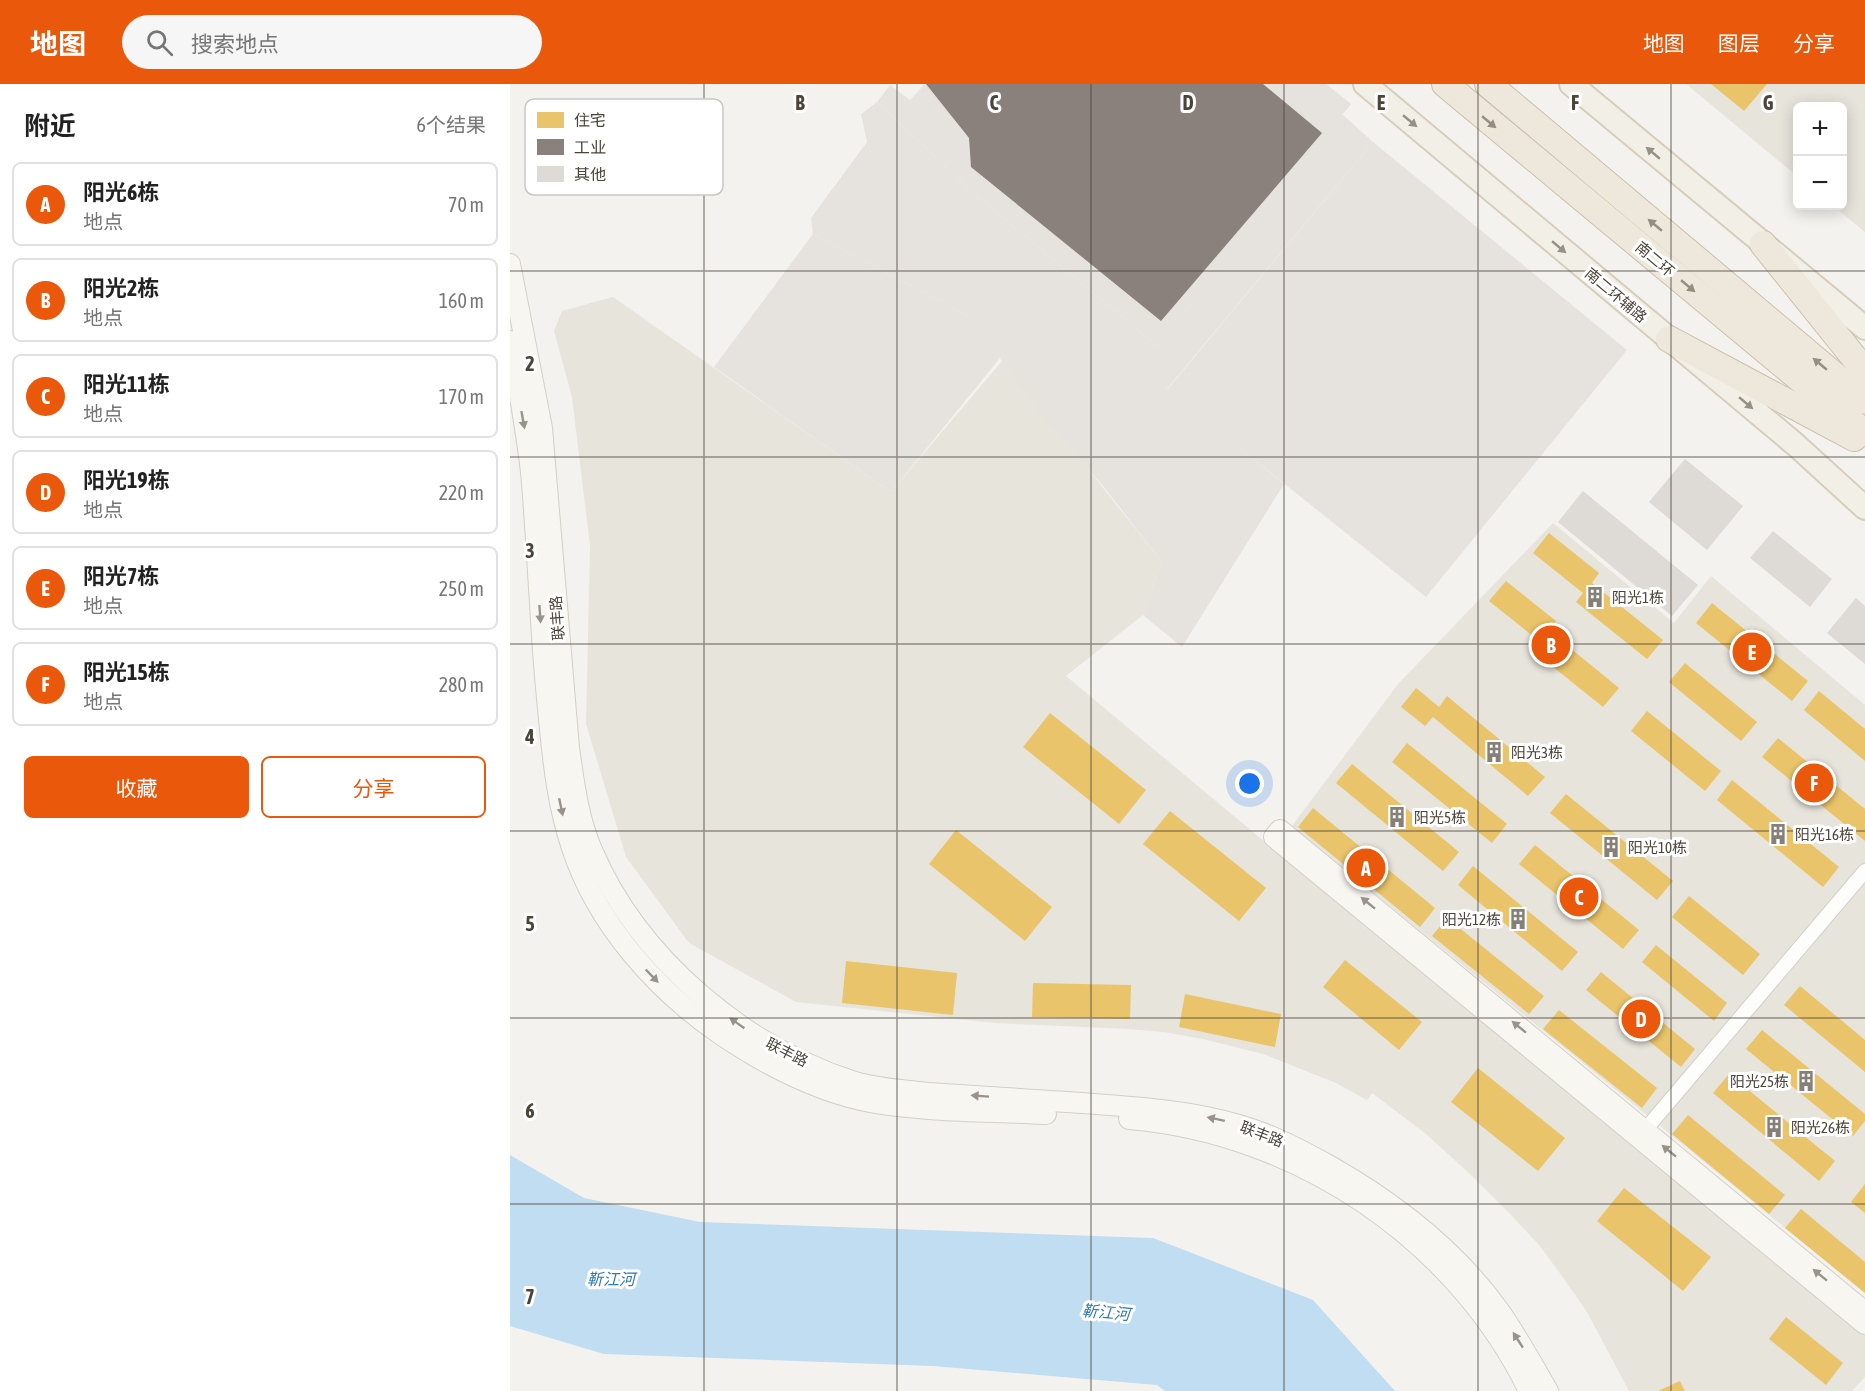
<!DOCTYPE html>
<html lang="zh">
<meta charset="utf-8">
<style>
body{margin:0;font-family:"Asap Condensed","Noto Sans SC",sans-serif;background:#f6f6f6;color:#222}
.controls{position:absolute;right:18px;top:18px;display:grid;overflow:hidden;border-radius:9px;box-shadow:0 3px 15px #0003}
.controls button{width:54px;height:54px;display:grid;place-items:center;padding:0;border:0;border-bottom:2px solid #e0e0e0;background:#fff;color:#222;font:30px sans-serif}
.you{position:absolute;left:740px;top:700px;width:21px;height:21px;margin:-15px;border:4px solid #fff;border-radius:50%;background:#1a73e8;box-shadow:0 0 0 9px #1a73e833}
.badge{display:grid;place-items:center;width:39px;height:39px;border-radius:50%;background:#ea580c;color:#fff;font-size:20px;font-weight:700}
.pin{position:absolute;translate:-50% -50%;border:3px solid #fff;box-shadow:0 2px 6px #0006}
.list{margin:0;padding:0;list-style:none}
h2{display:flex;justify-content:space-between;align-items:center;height:78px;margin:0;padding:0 24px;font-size:26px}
h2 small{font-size:20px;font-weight:400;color:#767676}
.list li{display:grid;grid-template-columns:39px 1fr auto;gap:18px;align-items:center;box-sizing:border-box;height:84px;margin:0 12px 12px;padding:0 12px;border:2px solid #e0e0e0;border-radius:9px}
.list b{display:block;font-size:22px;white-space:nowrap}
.list p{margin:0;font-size:20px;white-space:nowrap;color:#767676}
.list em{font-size:20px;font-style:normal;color:#767676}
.actions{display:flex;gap:12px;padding:18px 24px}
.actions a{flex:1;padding:14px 0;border:2px solid #ea580c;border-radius:9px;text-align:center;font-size:21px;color:#ea580c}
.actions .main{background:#ea580c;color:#fff}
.icon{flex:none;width:33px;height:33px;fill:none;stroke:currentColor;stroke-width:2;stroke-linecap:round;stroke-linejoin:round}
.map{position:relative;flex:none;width:1355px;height:1307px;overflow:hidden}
header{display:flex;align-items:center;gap:36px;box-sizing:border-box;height:84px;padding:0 30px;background:#ea580c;color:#fff}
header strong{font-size:28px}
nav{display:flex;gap:33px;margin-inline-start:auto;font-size:21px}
.search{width:420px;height:54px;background:#f6f6f6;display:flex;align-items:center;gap:15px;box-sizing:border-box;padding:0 21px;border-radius:33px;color:#767676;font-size:22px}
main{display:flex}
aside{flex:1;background:#fff}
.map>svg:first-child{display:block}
.residential{fill:#e7e4dc}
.industrial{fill:#e6e2de}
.parking{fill:#e6e3df}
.water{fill:#c0ddf1}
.homes{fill:#e9c46a}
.industry{fill:#8a817c}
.building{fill:#dedbd6}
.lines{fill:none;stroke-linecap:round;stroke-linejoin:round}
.street-casing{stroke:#d2d0cb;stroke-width:16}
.secondary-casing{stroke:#d3cfc5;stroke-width:22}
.primary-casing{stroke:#d6cebb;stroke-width:26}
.highway-casing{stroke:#ccbfa9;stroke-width:28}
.street{stroke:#fdfdfc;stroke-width:14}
.secondary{stroke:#f7f6f1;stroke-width:20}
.primary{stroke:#f2efe6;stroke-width:22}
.highway{stroke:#ede8db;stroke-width:26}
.oneway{fill:#969187}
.oneway2{fill:#948e82}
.oneway3{fill:#98948c}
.grid{fill:none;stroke:#4b4439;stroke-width:1.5;stroke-opacity:0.55}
.labels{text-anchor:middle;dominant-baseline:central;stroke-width:6;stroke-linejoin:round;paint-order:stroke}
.street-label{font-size:15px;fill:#4b4439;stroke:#fff}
.poi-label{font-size:15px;fill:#4b4439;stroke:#fff;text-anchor:start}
.water-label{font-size:16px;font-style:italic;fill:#2e7ab2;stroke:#fff}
.key{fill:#fff;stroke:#c9c7c4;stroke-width:1.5}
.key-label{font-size:16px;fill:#4b4439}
.grid-label{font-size:20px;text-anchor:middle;font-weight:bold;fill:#4b4439;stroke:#fff;stroke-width:6;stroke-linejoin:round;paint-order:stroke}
</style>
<header>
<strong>地图</strong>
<div class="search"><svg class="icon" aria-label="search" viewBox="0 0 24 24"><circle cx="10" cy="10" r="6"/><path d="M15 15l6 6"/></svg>搜索地点</div>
<nav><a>地图</a><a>图层</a><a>分享</a></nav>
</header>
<main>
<aside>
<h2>附近<small>6个结果</small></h2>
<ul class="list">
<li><span class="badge">A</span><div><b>阳光6栋</b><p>地点</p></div><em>70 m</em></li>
<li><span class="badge">B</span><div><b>阳光2栋</b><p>地点</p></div><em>160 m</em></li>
<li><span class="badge">C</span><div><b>阳光11栋</b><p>地点</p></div><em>170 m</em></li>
<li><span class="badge">D</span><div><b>阳光19栋</b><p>地点</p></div><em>220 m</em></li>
<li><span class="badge">E</span><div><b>阳光7栋</b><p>地点</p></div><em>250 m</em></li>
<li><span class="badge">F</span><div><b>阳光15栋</b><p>地点</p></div><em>280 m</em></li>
</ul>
<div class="actions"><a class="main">收藏</a><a>分享</a></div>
</aside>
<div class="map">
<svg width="1355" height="1307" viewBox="0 0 1355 1307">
<rect width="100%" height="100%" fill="#f4f2ee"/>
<!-- residential -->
<g class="residential">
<path d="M 1176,0 L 1355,0 L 1355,148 L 1323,122 L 1332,122 L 1332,22 L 1288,22 L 1287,92 Z"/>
<path d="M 103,213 L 381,408 L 492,277 L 652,478 L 633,531 L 556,592 L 924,899 L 1355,1251 L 1355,1293 L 1342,1307 L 1119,1307 L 1077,1228 L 1054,1195 L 1030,1162 L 1002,1132 L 960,1090 L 916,1050 L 862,1009 L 857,1016 L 826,999 L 753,970 L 693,955 L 654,948 L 618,945 L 485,939 L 286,918 L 179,859 L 116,773 L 76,640 L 80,462 L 62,313 L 44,247 L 52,227 Z"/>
<path d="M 1043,439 L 1164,539 L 1201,492 L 1355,621 L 1355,1209 L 782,742 L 888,600 Z"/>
</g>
<!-- industrial -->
<g class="industrial">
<path d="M 415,0 L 816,0 L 841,20 L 647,262 L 469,114 L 367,18 L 380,1 L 400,16 Z"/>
<path d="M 863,58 L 1117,266 L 916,513 L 657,306 Z"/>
<path d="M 303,150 L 460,233 L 490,274 L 381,408 L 204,283 Z"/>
</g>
<!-- parking -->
<path class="parking" d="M 367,18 L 469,114 L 647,262 L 832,30 L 863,58 L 657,305 L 774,400 L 672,563 L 633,531 L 652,478 L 593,402 L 536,338 L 460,233 L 303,150 L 301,134 L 357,58 L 351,30 Z"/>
<!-- water -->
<path class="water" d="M 0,1071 L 74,1114 L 190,1138 L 643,1154 L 803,1216 L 885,1307 L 655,1307 L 647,1301 L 423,1282 L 94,1270 L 0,1242 Z"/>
<!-- homes -->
<g class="homes">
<path d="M 1201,0 L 1257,0 L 1234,27 Z"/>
<path d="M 1039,449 L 1089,489 L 1082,499 L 1153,556 L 1137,575 L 1066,518 L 1073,509 L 1023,469 Z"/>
<path d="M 996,497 L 1046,537 L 1038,546 L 1109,604 L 1093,623 L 1022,566 L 1029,557 L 979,517 Z"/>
<path d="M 1202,519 L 1298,597 L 1282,617 L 1186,539 Z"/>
<path d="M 1175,579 L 1247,638 L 1231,657 L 1159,598 Z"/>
<path d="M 906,604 L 929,623 L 937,612 L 1035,693 L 1018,712 L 923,633 L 915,642 L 891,623 Z"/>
<path d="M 1309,607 L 1355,645 L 1355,677 L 1294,626 Z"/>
<path d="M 1137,627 L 1211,687 L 1195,707 L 1121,647 Z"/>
<path d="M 540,629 L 636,706 L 609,740 L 513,663 Z"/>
<path d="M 1268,654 L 1355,725 L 1355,757 L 1252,673 Z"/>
<path d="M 897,659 L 997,740 L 982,759 L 882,678 Z"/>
<path d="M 842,680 L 949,768 L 933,787 L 826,699 Z"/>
<path d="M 1222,696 L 1329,783 L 1313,803 L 1207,716 Z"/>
<path d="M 1056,710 L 1163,797 L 1147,816 L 1040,729 Z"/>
<path d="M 803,724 L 925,824 L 910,843 L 788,743 Z"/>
<path d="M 660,727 L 756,804 L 729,837 L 633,760 Z"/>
<path d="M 446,746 L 542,823 L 515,857 L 419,780 Z"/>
<path d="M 1025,761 L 1129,846 L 1113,865 L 1009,780 Z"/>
<path d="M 963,782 L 1068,868 L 1052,887 L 948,801 Z"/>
<path d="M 1179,812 L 1250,870 L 1233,891 L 1162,833 Z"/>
<path d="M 937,834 L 1034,912 L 1019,930 L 922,852 Z"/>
<path d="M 1146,861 L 1217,919 L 1204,937 L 1132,878 Z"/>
<path d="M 835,876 L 912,938 L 889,966 L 813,903 Z"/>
<path d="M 336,877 L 447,889 L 443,931 L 332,919 Z"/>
<path d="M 1091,888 L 1185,965 L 1171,983 L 1076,906 Z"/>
<path d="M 523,899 L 621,901 L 620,935 L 522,933 Z"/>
<path d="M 1290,902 L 1355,956 L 1355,988 L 1274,921 Z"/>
<path d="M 675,910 L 771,930 L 765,963 L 669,943 Z"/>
<path d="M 1049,926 L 1147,1004 L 1132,1024 L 1033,945 Z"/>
<path d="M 1252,946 L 1355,1030 L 1355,1037 L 1343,1052 L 1236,965 Z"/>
<path d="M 968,984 L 1055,1054 L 1028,1087 L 941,1018 Z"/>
<path d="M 1219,990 L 1325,1077 L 1309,1097 L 1203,1009 Z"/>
<path d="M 1178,1031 L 1275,1111 L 1259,1130 L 1162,1050 Z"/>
<path d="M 1355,1100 L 1355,1129 L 1341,1118 Z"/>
<path d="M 1114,1104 L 1201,1173 L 1173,1207 L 1087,1137 Z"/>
<path d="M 1291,1125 L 1355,1178 L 1355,1209 L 1275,1144 Z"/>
<path d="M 1276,1233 L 1333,1279 L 1316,1301 L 1259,1255 Z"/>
<path d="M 1170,1297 L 1175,1307 L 1148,1307 Z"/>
</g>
<!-- industry -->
<path class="industry" d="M 416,0 L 753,0 L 812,49 L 651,237 L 461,83 L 459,54 Z"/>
<!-- building -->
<g class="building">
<path d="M 1175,375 L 1233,422 L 1197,466 L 1139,418 Z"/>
<path d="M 1073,407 L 1188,501 L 1162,532 L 1048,438 Z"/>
<path d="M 1263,447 L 1322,495 L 1300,523 L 1240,474 Z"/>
<path d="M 1346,514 L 1355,522 L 1355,580 L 1317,549 Z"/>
</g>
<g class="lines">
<defs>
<path id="street" d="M 1129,1053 L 1355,787"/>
<g id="secondary">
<path d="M 0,180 L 32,344 L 59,664 C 64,698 68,734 82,766 C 128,874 234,963 345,998 C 369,1005 394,1006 418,1009 C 469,1012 520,1016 572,1019 C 625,1023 678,1026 729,1041 C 761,1050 791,1066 820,1082 C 885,1119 947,1167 991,1229 C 1008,1254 1023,1281 1038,1307"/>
<path d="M 0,257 C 8,300 16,344 21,388 C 25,431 27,476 30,519 C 32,558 35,596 39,635 C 43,678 48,723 62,764 C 87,840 146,906 210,950 C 257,982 309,1009 365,1019 C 419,1028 481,1027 536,1030"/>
<path d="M 619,1035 C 787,1049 945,1155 1019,1307"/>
<path d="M 1355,1228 L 770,746 L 764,753 L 1355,1240"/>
</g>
<g id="primary">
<path d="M 855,0 L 1286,361 L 1355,424"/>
<path d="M 1061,0 L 1355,244"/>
</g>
<g id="highway">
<path d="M 935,0 L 1355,349"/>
<path d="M 978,0 L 1355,317"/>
<path d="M 1253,160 L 1355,287"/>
<path d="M 1159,255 L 1344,354"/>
</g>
</defs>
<!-- street casing -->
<use href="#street" class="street-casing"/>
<!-- secondary casing -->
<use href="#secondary" class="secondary-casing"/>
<!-- primary casing -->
<use href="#primary" class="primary-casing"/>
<!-- highway casing -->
<use href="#highway" class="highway-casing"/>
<!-- street -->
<use href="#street" class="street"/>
<!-- secondary -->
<use href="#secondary" class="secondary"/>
<!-- primary -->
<use href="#primary" class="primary"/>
<!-- highway -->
<use href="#highway" class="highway"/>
</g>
<!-- one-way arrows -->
<defs><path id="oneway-solid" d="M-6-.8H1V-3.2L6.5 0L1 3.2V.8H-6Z" transform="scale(1.5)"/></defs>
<g class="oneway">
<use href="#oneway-solid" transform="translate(900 37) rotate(40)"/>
<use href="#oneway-solid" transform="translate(1143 69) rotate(-140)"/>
<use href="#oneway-solid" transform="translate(1049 163) rotate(40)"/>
<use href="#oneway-solid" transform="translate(1236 319) rotate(40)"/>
</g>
<g class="oneway2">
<use href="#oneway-solid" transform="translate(979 38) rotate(40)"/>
<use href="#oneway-solid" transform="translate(1145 141) rotate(-140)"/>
<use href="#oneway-solid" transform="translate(1178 202) rotate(40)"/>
<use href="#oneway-solid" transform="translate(1310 280) rotate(-140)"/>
</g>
<g class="oneway3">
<use href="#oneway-solid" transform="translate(13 336) rotate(80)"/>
<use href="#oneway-solid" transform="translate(30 530) rotate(86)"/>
<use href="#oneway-solid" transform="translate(51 723) rotate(78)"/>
<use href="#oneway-solid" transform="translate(858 819) rotate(-141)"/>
<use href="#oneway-solid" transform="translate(142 892) rotate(46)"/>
<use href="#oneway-solid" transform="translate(227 939) rotate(-145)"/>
<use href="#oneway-solid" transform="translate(1009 943) rotate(-141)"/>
<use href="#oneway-solid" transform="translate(470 1012) rotate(-176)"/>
<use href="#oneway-solid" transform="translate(706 1035) rotate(-168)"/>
<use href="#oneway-solid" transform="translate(1159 1067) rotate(-141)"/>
<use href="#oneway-solid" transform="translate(1310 1191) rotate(-141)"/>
<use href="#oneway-solid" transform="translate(1008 1256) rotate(-123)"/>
</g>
<!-- grid -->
<path class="grid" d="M 194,0 L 194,1307M 387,0 L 387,1307M 581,0 L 581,1307M 774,0 L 774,1307M 968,0 L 968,1307M 1161,0 L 1161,1307M 0,187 L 1355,187M 0,373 L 1355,373M 0,560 L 1355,560M 0,747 L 1355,747M 0,934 L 1355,934M 0,1120 L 1355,1120"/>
<!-- icons -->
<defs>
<symbol id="building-bare" viewBox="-9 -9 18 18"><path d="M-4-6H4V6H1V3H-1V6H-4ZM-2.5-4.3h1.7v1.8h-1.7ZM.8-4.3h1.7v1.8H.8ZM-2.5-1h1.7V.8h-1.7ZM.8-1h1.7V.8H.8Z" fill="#868178" stroke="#fff" stroke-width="2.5" paint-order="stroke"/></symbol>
</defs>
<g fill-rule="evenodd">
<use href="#building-bare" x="1070" y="498" width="30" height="30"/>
<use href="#building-bare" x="969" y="653" width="30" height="30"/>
<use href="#building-bare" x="872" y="718" width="30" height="30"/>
<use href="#building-bare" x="1253" y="735" width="30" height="30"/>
<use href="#building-bare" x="1086" y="748" width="30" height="30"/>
<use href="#building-bare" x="993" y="820" width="30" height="30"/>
<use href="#building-bare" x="1281" y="982" width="30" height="30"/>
<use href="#building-bare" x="1249" y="1028" width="30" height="30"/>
</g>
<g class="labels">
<!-- street labels -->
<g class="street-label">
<text transform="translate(1145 175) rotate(40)">南二环</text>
<text transform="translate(1106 211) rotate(40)">南二环辅路</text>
<text transform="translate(47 534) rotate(-94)">联丰路</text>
<text transform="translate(277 968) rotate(27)">联丰路</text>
<text transform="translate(752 1050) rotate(21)">联丰路</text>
</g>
<!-- poi labels -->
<g class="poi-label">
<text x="1102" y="513">阳光1栋</text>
<text x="1001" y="668">阳光3栋</text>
<text x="904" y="733">阳光5栋</text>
<text x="1285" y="750">阳光16栋</text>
<text x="1118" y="763">阳光10栋</text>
<text x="991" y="835" text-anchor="end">阳光12栋</text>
<text x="1279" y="997" text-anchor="end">阳光25栋</text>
<text x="1281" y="1043">阳光26栋</text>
</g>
<!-- water labels -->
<g class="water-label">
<text x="101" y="1195">靳江河</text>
<text transform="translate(596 1228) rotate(5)">靳江河</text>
</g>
</g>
<!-- legend -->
<rect x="15" y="15" width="198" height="96" rx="9" class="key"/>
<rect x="27" y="28" width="27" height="16" fill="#e9c46a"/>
<rect x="27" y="55" width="27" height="16" fill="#8a817c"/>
<rect x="27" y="82" width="27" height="16" fill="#dedbd6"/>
<g class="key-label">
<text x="64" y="42">住宅</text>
<text x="64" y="69">工业</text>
<text x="64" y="96">其他</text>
</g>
<g class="grid-label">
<text x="290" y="26">B</text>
<text x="484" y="26">C</text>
<text x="678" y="26">D</text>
<text x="871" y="26">E</text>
<text x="1065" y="26">F</text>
<text x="1258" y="26">G</text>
<text x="20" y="287">2</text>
<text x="20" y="474">3</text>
<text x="20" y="660">4</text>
<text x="20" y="847">5</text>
<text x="20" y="1034">6</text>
<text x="20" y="1220">7</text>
</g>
</svg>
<div class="controls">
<button>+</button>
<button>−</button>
</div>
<div class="you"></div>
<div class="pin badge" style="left:856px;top:784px">A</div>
<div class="pin badge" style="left:1041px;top:561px">B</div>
<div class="pin badge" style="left:1069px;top:813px">C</div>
<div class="pin badge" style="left:1131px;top:935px">D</div>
<div class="pin badge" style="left:1242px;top:568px">E</div>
<div class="pin badge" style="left:1304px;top:699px">F</div>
</div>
</main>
